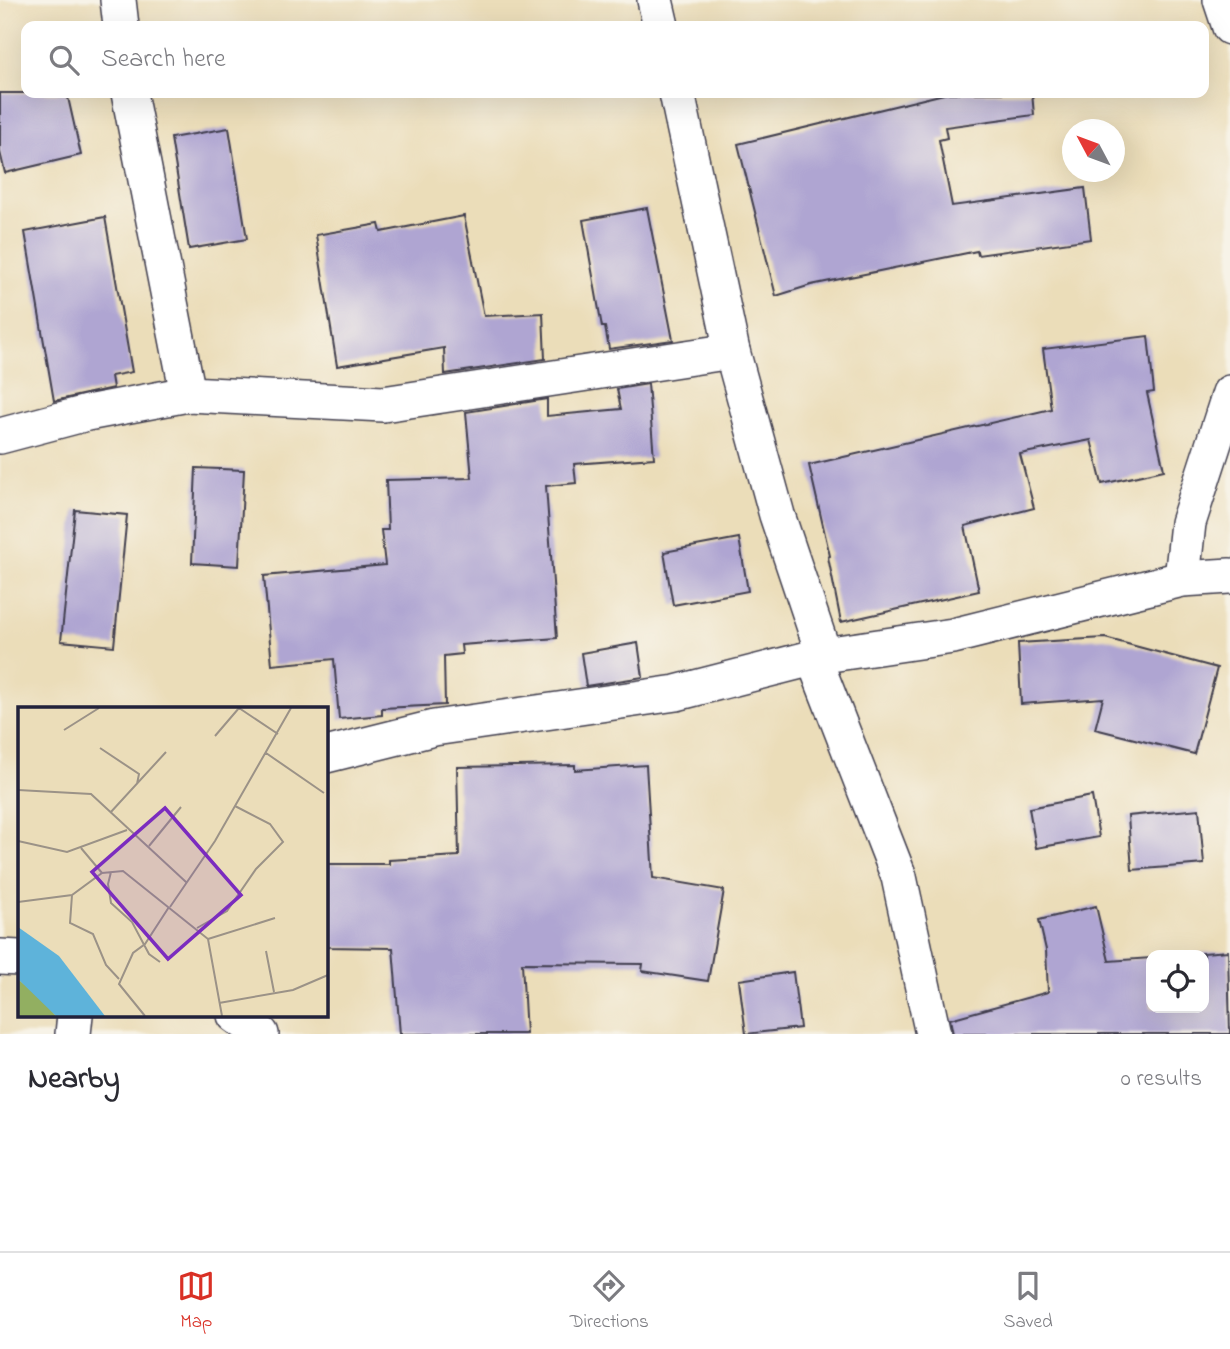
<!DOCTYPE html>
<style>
body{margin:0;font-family:"Indie Flower",sans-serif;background:#f2f2f3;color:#2b2b33}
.controls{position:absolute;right:21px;bottom:21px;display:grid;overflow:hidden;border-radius:14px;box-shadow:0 7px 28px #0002}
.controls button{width:63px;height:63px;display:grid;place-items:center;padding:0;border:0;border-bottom:2px solid #e1e1e2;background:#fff;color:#2b2b33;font:35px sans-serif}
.compass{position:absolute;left:1062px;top:119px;width:63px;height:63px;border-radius:50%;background:#fff;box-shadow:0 7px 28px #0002;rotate:311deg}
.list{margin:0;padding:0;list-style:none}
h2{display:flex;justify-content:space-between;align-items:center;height:91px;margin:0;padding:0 28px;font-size:30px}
h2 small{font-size:23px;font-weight:400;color:#7c7c81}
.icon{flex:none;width:38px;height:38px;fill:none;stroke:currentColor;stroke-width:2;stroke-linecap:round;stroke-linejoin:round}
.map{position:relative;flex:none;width:1230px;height:1034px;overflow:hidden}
.search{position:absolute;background:#fff;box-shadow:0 7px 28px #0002;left:21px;right:21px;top:21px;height:77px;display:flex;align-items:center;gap:18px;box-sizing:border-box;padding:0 24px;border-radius:14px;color:#7c7c81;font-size:26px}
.sheet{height:217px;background:#fff}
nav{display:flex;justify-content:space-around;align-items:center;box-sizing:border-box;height:98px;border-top:2px solid #e1e1e2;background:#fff;font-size:19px;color:#7c7c81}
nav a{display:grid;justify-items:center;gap:4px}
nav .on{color:#d93025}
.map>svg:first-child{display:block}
.building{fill:#afa5d2}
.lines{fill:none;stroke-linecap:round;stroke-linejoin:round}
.street-casing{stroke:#403e4e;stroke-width:38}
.street{stroke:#fff;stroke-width:35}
.inset-road{fill:none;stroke:#9b9287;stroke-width:2}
.view{fill:#7b2cbf;fill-opacity:0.15;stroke:#7b2cbf;stroke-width:3.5}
.inset-edge{fill:none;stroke:#22223b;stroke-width:3.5}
</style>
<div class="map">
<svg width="1230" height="1034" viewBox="0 0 1230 1034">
<rect width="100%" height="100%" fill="#f7f3e8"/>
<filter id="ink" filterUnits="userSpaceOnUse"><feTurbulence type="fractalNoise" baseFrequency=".0143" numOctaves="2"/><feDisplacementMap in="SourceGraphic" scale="14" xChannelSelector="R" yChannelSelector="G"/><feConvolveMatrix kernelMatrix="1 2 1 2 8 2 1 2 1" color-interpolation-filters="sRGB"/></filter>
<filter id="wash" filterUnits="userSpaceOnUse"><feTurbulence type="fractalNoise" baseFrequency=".00686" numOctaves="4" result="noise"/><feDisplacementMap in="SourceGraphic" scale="28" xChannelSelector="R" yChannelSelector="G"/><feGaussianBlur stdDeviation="1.57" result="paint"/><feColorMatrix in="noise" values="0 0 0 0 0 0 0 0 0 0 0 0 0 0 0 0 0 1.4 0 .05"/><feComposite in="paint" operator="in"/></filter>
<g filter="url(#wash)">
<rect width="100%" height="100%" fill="#ebddb9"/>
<g id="blocks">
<!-- building -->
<g class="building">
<path d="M 0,93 L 67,93 L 81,155 L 5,173 L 0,152 Z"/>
<path d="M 948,93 L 1032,93 L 1034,115 L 945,127 L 947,138 L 939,140 L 952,206 L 1085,188 L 1091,239 L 978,255 L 977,251 L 811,285 L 776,296 L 738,144 Z"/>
<path d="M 229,128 L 247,239 L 189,249 L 171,138 Z"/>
<path d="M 647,208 L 673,340 L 609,349 L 605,327 L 602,327 L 583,220 Z"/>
<path d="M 464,216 L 484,316 L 543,313 L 545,359 L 445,374 L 444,348 L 337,366 L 316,235 L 379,224 L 381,232 Z"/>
<path d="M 105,217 L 132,372 L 111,376 L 113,388 L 54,401 L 25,232 Z"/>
<path d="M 1148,336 L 1154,392 L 1147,393 L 1164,470 L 1102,484 L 1091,440 L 1020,454 L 1034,508 L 965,526 L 979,591 L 841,622 L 828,557 L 830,556 L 809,465 L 1051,409 L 1043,349 Z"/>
<path d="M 648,384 L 654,458 L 574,464 L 576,483 L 546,486 L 557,638 L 461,645 L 462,654 L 444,656 L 445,705 L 382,708 L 382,715 L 339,719 L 334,659 L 272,665 L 264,576 L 385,565 L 381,530 L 388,530 L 386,480 L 472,478 L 466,412 L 547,399 L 547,416 L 621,409 L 617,389 Z"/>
<path d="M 196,468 L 244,470 L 239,566 L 192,563 Z"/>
<path d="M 75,510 L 127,515 L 114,646 L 61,641 Z"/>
<path d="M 739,538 L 748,591 L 673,605 L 664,552 Z"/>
<path d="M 1105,638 L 1217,668 L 1194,754 L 1095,729 L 1103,698 L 1021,704 L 1018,643 Z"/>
<path d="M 638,643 L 643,677 L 586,686 L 581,653 Z"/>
<path d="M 575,765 L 575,770 L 646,765 L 653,878 L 724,890 L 708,981 L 642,971 L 643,964 L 522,963 L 526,1034 L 400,1034 L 393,948 L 326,947 L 326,864 L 389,864 L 389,860 L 459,856 L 457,767 Z"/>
<path d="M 1092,796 L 1099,837 L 1036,848 L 1029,808 Z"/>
<path d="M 1199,809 L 1204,864 L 1132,870 L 1128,816 Z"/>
<path d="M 1096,906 L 1109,961 L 1151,958 L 1151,1008 L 1204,1008 L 1204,955 L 1178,955 L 1228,951 L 1230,1034 L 953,1034 L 950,1019 L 1048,992 L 1046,950 L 1039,920 Z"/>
<path d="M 793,972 L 800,1028 L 746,1034 L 739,980 Z"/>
</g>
</g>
</g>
<g filter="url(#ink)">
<use href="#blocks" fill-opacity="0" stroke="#403e4e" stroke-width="2"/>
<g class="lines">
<defs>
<g id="street">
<path d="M 118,0 L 121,26"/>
<path d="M 655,0 L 661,26"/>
<path d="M 1221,0 L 1230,27"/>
<path d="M 129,93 L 188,394"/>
<path d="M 677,93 L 732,351 L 777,515 L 824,655"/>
<path d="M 0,436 L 87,413 L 188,394 L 383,404 L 732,351"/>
<path d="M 1182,579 L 1188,523 L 1230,393"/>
<path d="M 814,659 L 899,877 L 933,1034"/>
<path d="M 326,755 L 434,728 L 676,693 L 824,655 L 953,636 L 1182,579 L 1230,576"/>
<path d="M 0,957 L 19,958"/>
<path d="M 235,1015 L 261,1034"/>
<path d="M 73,1034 L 75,1015"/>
</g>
</defs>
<!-- street casing -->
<use href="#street" class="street-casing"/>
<!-- street -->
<use href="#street" class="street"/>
</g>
</g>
<!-- overview -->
<g transform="translate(18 707)">
<rect width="310" height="310" fill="#ebddb9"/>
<path d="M 0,272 L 26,295 L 38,309 L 0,309 Z" fill="#92af61"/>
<path d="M 0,220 L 41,249 L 87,309 L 38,309 L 0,272 Z" fill="#5eb3da"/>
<path class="inset-road" d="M 221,1 L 260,27M 46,23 L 81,1M 197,29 L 221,1M 82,41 L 121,67 L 119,77M 248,46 L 306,86M 0,83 L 73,87 L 168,175M 92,106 L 148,45M 0,134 L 49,145 L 109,123M 131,139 L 163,100M 63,141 L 84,166M 93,165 L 90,177 L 93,196 L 114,215 L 131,247 L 142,255M 54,188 L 52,216 L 75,227 L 88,258 L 101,272M 0,195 L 54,188 L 84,166 L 105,164 L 190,232 L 204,309M 152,200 L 197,134 L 273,1M 179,221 L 209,204 L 238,162 L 265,135 L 252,117 L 217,99M 190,232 L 257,211M 248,244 L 256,285M 201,296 L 275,283 L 310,268M 127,309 L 101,277 L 115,246 L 127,237 L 151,200"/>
<path class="view" d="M 147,101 L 223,188 L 150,252 L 74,165 Z"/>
<rect width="310" height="310" class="inset-edge"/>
</g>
</svg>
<div class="controls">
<button><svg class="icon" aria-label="locate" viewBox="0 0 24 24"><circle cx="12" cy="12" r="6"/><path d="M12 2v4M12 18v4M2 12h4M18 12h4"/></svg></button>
</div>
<svg class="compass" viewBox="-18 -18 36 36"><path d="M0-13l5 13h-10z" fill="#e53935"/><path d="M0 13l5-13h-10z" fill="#7c7c81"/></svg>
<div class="search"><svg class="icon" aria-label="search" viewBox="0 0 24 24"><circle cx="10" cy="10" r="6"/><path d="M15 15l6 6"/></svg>Search here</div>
</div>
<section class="sheet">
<h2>Nearby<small>0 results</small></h2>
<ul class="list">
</ul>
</section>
<nav>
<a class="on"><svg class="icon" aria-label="map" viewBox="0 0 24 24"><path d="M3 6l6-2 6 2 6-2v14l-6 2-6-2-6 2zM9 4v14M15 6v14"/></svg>Map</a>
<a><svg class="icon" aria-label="directions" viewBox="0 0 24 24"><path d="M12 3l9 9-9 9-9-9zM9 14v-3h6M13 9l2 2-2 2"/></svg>Directions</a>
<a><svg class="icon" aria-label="saved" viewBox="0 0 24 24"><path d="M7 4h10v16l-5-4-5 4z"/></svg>Saved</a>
</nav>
